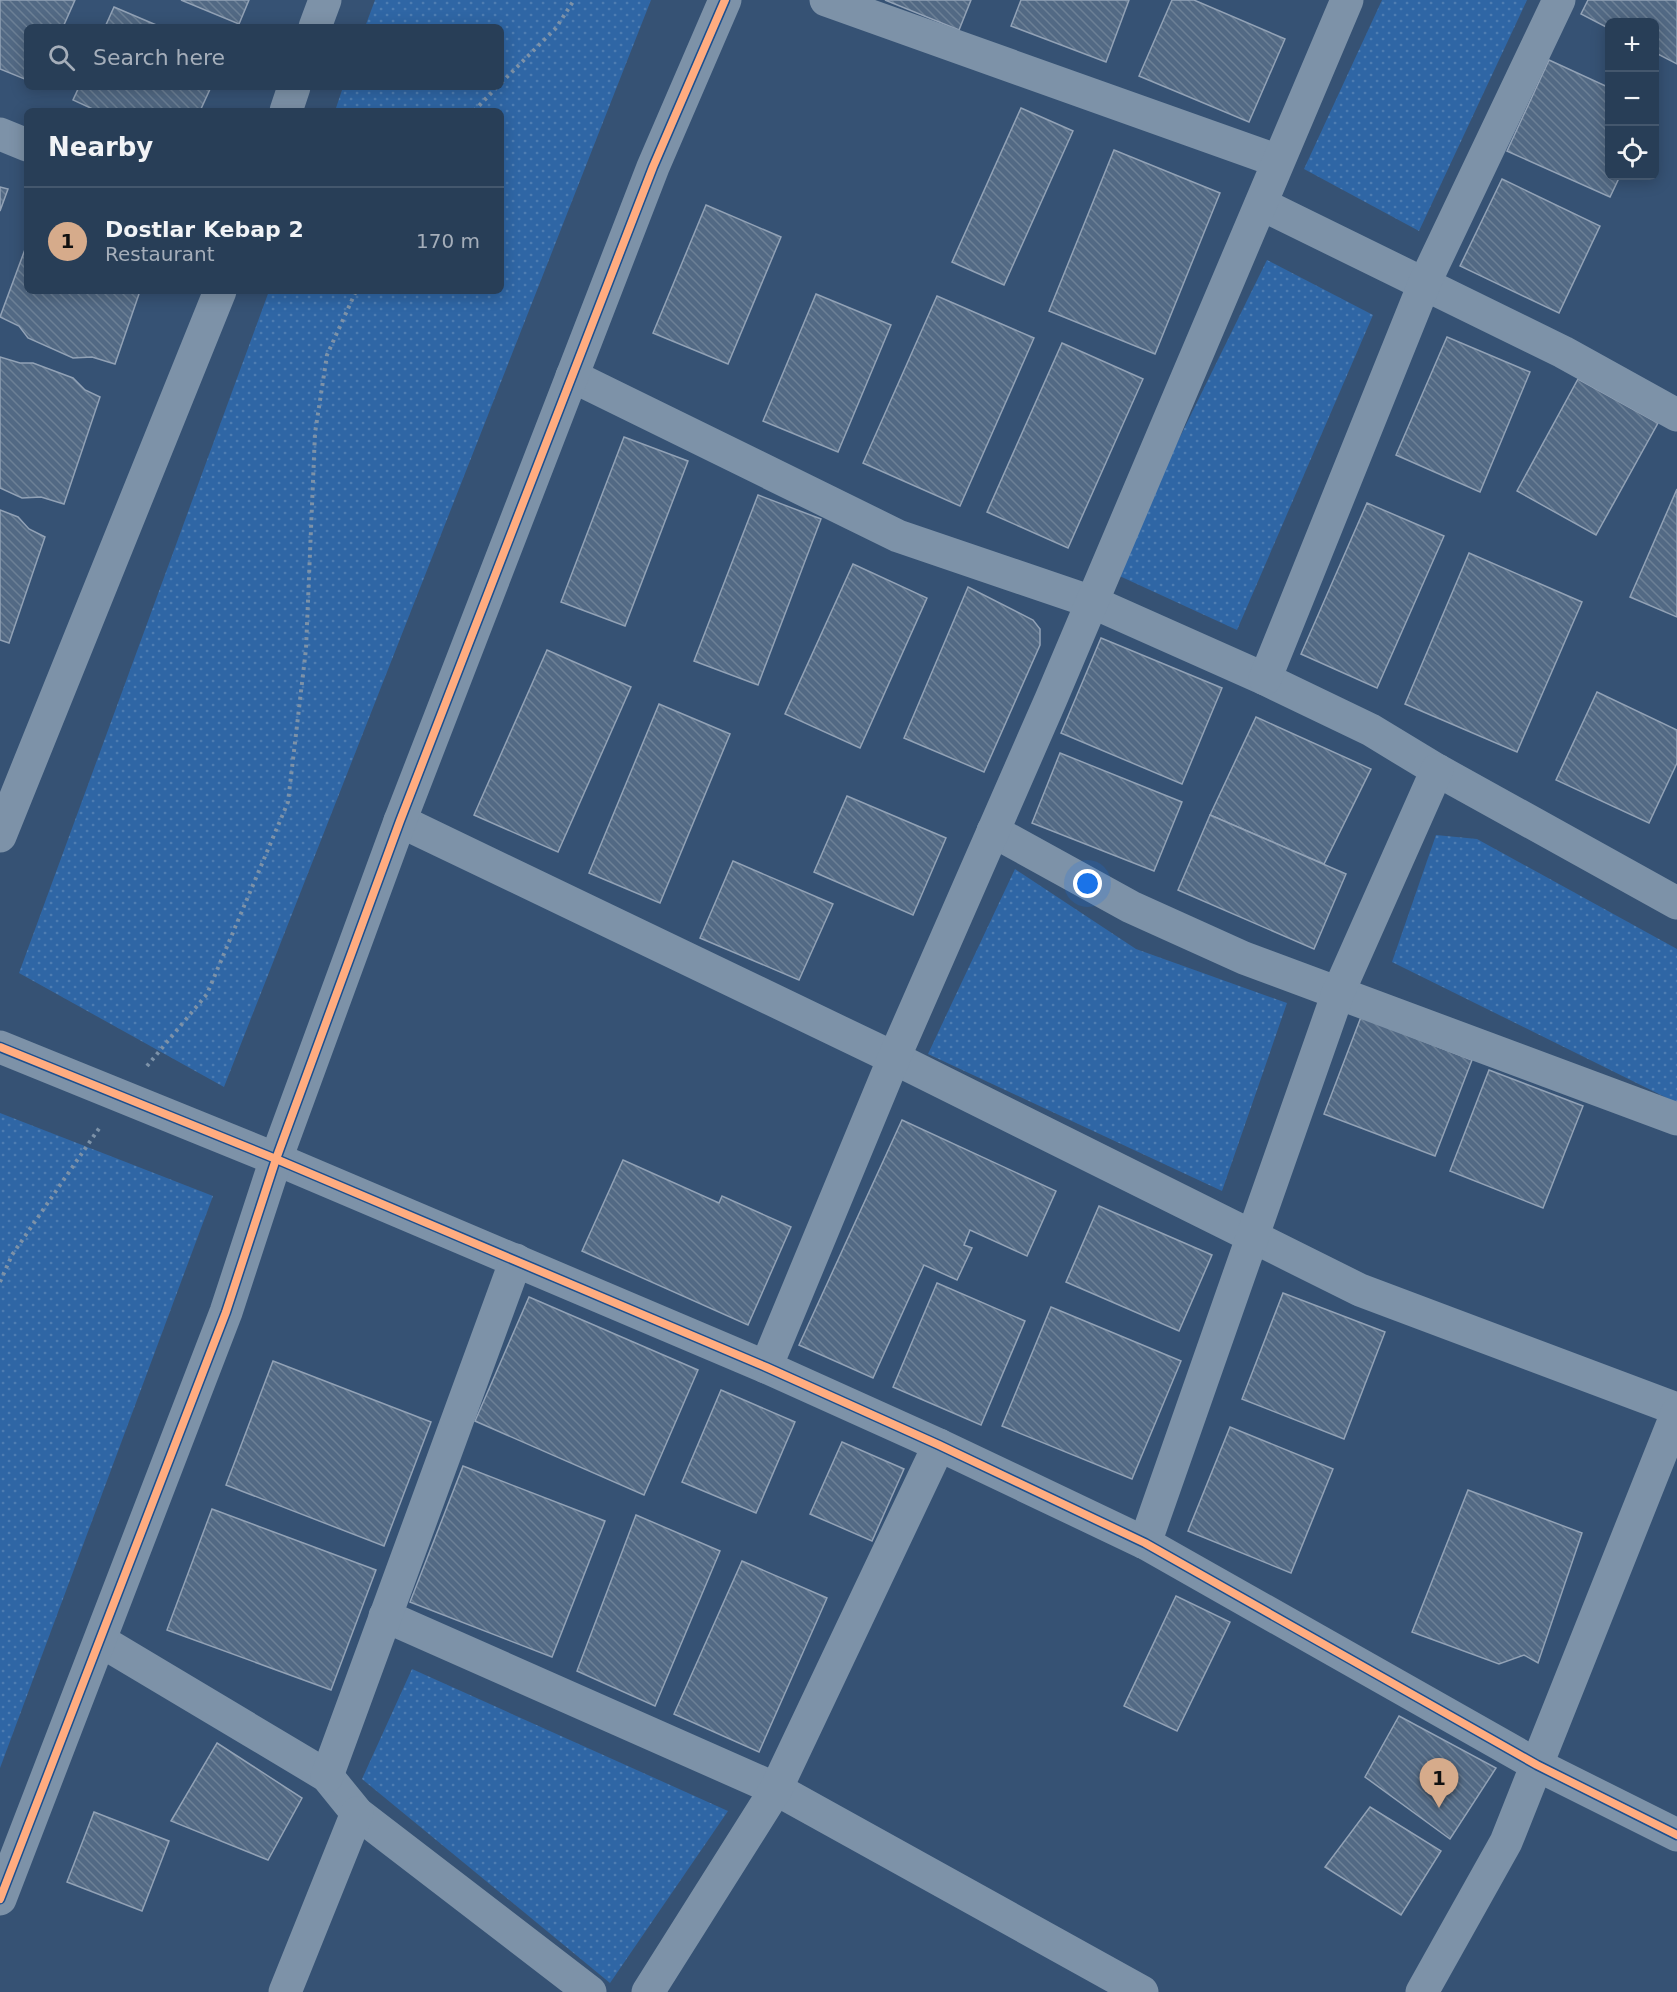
<!DOCTYPE html>
<meta charset="utf-8">
<style>
body{margin:0;font-family:"DejaVu Sans",sans-serif;background:#344961;color:#f1f3f6}
.controls{position:absolute;right:18px;top:18px;display:grid;overflow:hidden;border-radius:9px;box-shadow:0 3px 15px #0003}
.controls button{width:54px;height:54px;display:grid;place-items:center;padding:0;border:0;border-bottom:2px solid #44576d;background:#283e57;color:#f1f3f6;font:30px sans-serif}
.you{position:absolute;left:1088px;top:884px;width:21px;height:21px;margin:-15px;border:4px solid #fff;border-radius:50%;background:#1a73e8;box-shadow:0 0 0 9px #1a73e833}
.badge{display:grid;place-items:center;width:39px;height:39px;border-radius:50%;background:#d6ab8b;color:#111;font-size:20px;font-weight:700}
.pin{position:absolute;translate:-50% -50px;filter:drop-shadow(0 2px 3px #0008)}
.pin::after{content:'';position:absolute;top:32px;width:21px;height:18px;background:inherit;clip-path:polygon(0 0,100% 0,50% 100%)}
.list{margin:0;padding:0;list-style:none}
h2{display:flex;justify-content:space-between;align-items:center;height:78px;margin:0;padding:0 24px;font-size:26px}
h2 small{font-size:20px;font-weight:400;color:#a5aeba}
.list li{display:grid;grid-template-columns:39px 1fr auto;gap:18px;align-items:center;box-sizing:border-box;height:108px;padding:0 24px;border-top:2px solid #44576d}
.list b{display:block;font-size:22px;white-space:nowrap}
.list p{margin:0;font-size:20px;white-space:nowrap;color:#a5aeba}
.list em{font-size:20px;font-style:normal;color:#a5aeba}
.icon{flex:none;width:33px;height:33px;fill:none;stroke:currentColor;stroke-width:2;stroke-linecap:round;stroke-linejoin:round}
.map{position:relative;flex:none;width:1677px;height:1992px;overflow:hidden}
.search{position:absolute;background:#283e57;box-shadow:0 3px 15px #0003;left:24px;top:24px;width:480px;height:66px;display:flex;align-items:center;gap:15px;box-sizing:border-box;padding:0 21px;border-radius:9px;color:#a5aeba;font-size:22px}
.panel{position:absolute;background:#283e57;box-shadow:0 3px 15px #0003;left:24px;top:108px;width:480px;height:186px;border-radius:9px}
.map>svg:first-child{display:block}
.park{fill:url(#park-dots)}
.building{fill:url(#building-back-hatch);stroke:#92a2b6;stroke-width:1.5}
.lines{fill:none;stroke-linecap:round;stroke-linejoin:round}
.path{stroke:#7d92a8;stroke-width:4;stroke-dasharray:3 4.5;stroke-linecap:butt}
.street{stroke:#7d92a8;stroke-width:33}
.cycleway-casing{stroke:#1b4f8f;stroke-width:11}
.cycleway{stroke:#ffac80;stroke-width:8}
</style>
<div class="map">
<svg width="1677" height="1992" viewBox="0 0 1677 1992">
<defs>
<pattern id="park-dots" width="8" height="8" patternUnits="userSpaceOnUse" patternTransform="scale(1.5)"><rect width="8" height="8" fill="#2f66a5"/><path d="M2 2h.1M6 6h.1" fill="none" stroke="#4e7db2" stroke-width="1.8" stroke-linecap="round"/></pattern>
<pattern id="building-back-hatch" width="6" height="6" patternUnits="userSpaceOnUse" patternTransform="scale(1.5)"><rect width="6" height="6" fill="#526984"/><path d="M-1 5l2 2M0 0l6 6M5-1l2 2" fill="none" stroke="#6c8096"/></pattern>
</defs>
<rect width="100%" height="100%" fill="#365274"/>
<!-- park -->
<g class="park">
<path d="M 375,0 L 651,0 L 224,1087 L 19,973 L 269,291 L 501,291 L 501,111 L 335,111 L 343,87 L 501,87 L 501,27 L 365,27 Z"/>
<path d="M 1382,0 L 1527,0 L 1419,231 L 1304,169 Z"/>
<path d="M 1267,260 L 1373,315 L 1237,630 L 1113,573 Z"/>
<path d="M 1436,835 L 1477,839 L 1677,949 L 1677,1103 L 1392,962 Z"/>
<path d="M 1015,869 L 1136,949 L 1287,1003 L 1222,1191 L 928,1054 Z"/>
<path d="M 0,1113 L 213,1196 L 0,1768 Z"/>
<path d="M 412,1669 L 728,1811 L 610,1983 L 362,1779 Z"/>
</g>
<!-- building -->
<g class="building">
<path d="M 0,0 L 75,0 L 63,27 L 27,27 L 27,80 L 0,69 Z"/>
<path d="M 181,0 L 249,0 L 239,24 Z"/>
<path d="M 885,0 L 971,0 L 959,30 Z"/>
<path d="M 1021,0 L 1129,0 L 1106,62 L 1011,26 Z"/>
<path d="M 1172,0 L 1194,0 L 1285,39 L 1249,122 L 1139,76 Z"/>
<path d="M 1588,0 L 1677,0 L 1677,64 L 1654,52 L 1654,22 L 1610,22 L 1610,29 L 1581,14 Z"/>
<path d="M 114,7 L 161,27 L 105,27 Z"/>
<path d="M 1549,60 L 1610,88 L 1610,176 L 1620,176 L 1610,197 L 1507,151 Z"/>
<path d="M 79,87 L 211,87 L 200,111 L 97,111 L 73,100 Z"/>
<path d="M 1021,108 L 1073,131 L 1004,285 L 952,262 Z"/>
<path d="M 1114,150 L 1220,193 L 1155,354 L 1049,311 Z"/>
<path d="M 1502,179 L 1600,226 L 1559,313 L 1460,266 Z"/>
<path d="M 0,187 L 8,189 L 0,211 Z"/>
<path d="M 706,205 L 781,237 L 728,364 L 653,333 Z"/>
<path d="M 27,244 L 27,291 L 140,291 L 115,364 L 92,357 L 73,358 L 28,338 L 19,326 L 0,317 Z"/>
<path d="M 816,294 L 891,325 L 838,452 L 763,421 Z"/>
<path d="M 937,296 L 1034,338 L 960,506 L 863,463 Z"/>
<path d="M 1447,337 L 1530,372 L 1480,492 L 1396,455 Z"/>
<path d="M 1062,343 L 1143,379 L 1068,548 L 987,512 Z"/>
<path d="M 0,357 L 20,363 L 33,363 L 73,378 L 85,390 L 100,397 L 64,504 L 41,497 L 22,498 L 0,488 Z"/>
<path d="M 1578,379 L 1658,423 L 1596,535 L 1517,491 Z"/>
<path d="M 624,437 L 688,461 L 625,626 L 561,602 Z"/>
<path d="M 1677,489 L 1677,617 L 1630,597 Z"/>
<path d="M 758,495 L 821,519 L 758,685 L 694,661 Z"/>
<path d="M 1367,503 L 1444,536 L 1377,688 L 1301,654 Z"/>
<path d="M 0,510 L 18,517 L 29,529 L 45,537 L 9,643 L 0,640 Z"/>
<path d="M 1469,553 L 1582,602 L 1517,752 L 1405,704 Z"/>
<path d="M 853,564 L 927,598 L 860,748 L 785,714 Z"/>
<path d="M 968,587 L 1033,620 L 1040,629 L 1040,645 L 984,772 L 904,738 Z"/>
<path d="M 1101,638 L 1222,688 L 1182,784 L 1061,733 Z"/>
<path d="M 547,650 L 631,687 L 558,852 L 474,815 Z"/>
<path d="M 1597,692 L 1677,730 L 1677,763 L 1649,823 L 1556,780 Z"/>
<path d="M 659,704 L 730,734 L 660,903 L 589,873 Z"/>
<path d="M 1256,717 L 1371,769 L 1324,864 L 1210,815 Z"/>
<path d="M 1060,753 L 1182,802 L 1154,871 L 1032,823 Z"/>
<path d="M 847,796 L 946,838 L 913,915 L 814,872 Z"/>
<path d="M 1210,815 L 1346,874 L 1314,949 L 1178,890 Z"/>
<path d="M 733,861 L 833,904 L 799,980 L 700,938 Z"/>
<path d="M 1361,1017 L 1472,1060 L 1435,1156 L 1324,1114 Z"/>
<path d="M 1489,1070 L 1583,1106 L 1543,1208 L 1450,1171 Z"/>
<path d="M 902,1120 L 1056,1191 L 1027,1256 L 970,1230 L 964,1245 L 972,1248 L 957,1280 L 924,1265 L 873,1378 L 799,1345 Z"/>
<path d="M 623,1160 L 719,1203 L 722,1196 L 791,1227 L 748,1325 L 582,1251 Z"/>
<path d="M 1099,1206 L 1212,1255 L 1179,1331 L 1066,1282 Z"/>
<path d="M 937,1283 L 1025,1321 L 981,1425 L 893,1387 Z"/>
<path d="M 1283,1293 L 1385,1332 L 1344,1439 L 1242,1399 Z"/>
<path d="M 529,1297 L 698,1370 L 644,1495 L 475,1421 Z"/>
<path d="M 1051,1307 L 1181,1361 L 1132,1479 L 1002,1426 Z"/>
<path d="M 273,1361 L 431,1422 L 384,1546 L 226,1485 Z"/>
<path d="M 721,1390 L 795,1422 L 756,1513 L 682,1482 Z"/>
<path d="M 1230,1427 L 1333,1469 L 1291,1573 L 1188,1531 Z"/>
<path d="M 842,1442 L 904,1469 L 872,1541 L 810,1514 Z"/>
<path d="M 463,1466 L 605,1521 L 552,1657 L 410,1602 Z"/>
<path d="M 1468,1490 L 1582,1533 L 1538,1663 L 1524,1655 L 1499,1664 L 1412,1632 Z"/>
<path d="M 212,1509 L 376,1570 L 331,1690 L 167,1630 Z"/>
<path d="M 636,1515 L 720,1551 L 655,1706 L 577,1671 Z"/>
<path d="M 742,1561 L 827,1598 L 759,1752 L 674,1714 Z"/>
<path d="M 1176,1596 L 1230,1622 L 1177,1731 L 1124,1706 Z"/>
<path d="M 1399,1716 L 1496,1768 L 1450,1839 L 1365,1777 Z"/>
<path d="M 217,1743 L 302,1798 L 268,1860 L 171,1821 Z"/>
<path d="M 1370,1807 L 1441,1851 L 1401,1915 L 1325,1867 Z"/>
<path d="M 94,1812 L 169,1841 L 142,1911 L 67,1882 Z"/>
</g>
<g class="lines">
<!-- path -->
<g class="path">
<path d="M 501,83 L 556,28 L 574,0"/>
<path d="M 474,111 L 497,87"/>
<path d="M 147,1066 L 207,994 L 288,802 L 306,649 L 315,433 L 327,355 L 356,291"/>
<path d="M 0,1282 L 12,1255 L 100,1127"/>
</g>
<!-- street -->
<g class="street">
<path d="M 826,0 L 1278,161"/>
<path d="M 315,27 L 325,0"/>
<path d="M 286,111 L 294,87"/>
<path d="M 0,134 L 27,145"/>
<path d="M 1261,204 L 1563,352 L 1677,415"/>
<path d="M 572,376 L 898,536 L 1092,602 L 1265,679 L 1371,730 L 1437,770 L 1677,903"/>
<path d="M 1265,679 L 1425,282 L 1559,0"/>
<path d="M 400,821 L 894,1058 L 1360,1290 L 1677,1409"/>
<path d="M 993,831 L 1131,907 L 1244,958 L 1677,1119"/>
<path d="M 0,836 L 220,291"/>
<path d="M 0,1047 L 276,1159 L 766,1367 L 939,1445 L 1145,1543 L 1537,1765 L 1677,1835"/>
<path d="M 766,1367 L 894,1058 L 1051,699 L 1347,0"/>
<path d="M 1145,1543 L 1338,993 L 1437,770"/>
<path d="M 385,1616 L 776,1789 L 1142,1992"/>
<path d="M 101,1641 L 327,1776 L 357,1813 L 590,1992"/>
<path d="M 327,1776 L 516,1260"/>
<path d="M 0,1899 L 226,1312 L 276,1159 L 400,821 L 653,167 L 725,0"/>
<path d="M 285,1992 L 357,1813"/>
<path d="M 648,1992 L 776,1789 L 939,1445"/>
<path d="M 1422,1992 L 1506,1842 L 1677,1413"/>
</g>
<defs>
<g id="cycleway">
<path d="M 0,1047 L 276,1159 L 766,1367 L 939,1445 L 1145,1543 L 1537,1765 L 1677,1835"/>
<path d="M 0,1899 L 226,1312 L 276,1159 L 400,821 L 653,167 L 725,0"/>
</g>
</defs>
<!-- cycleway casing -->
<use href="#cycleway" class="cycleway-casing"/>
<!-- cycleway -->
<use href="#cycleway" class="cycleway"/>
</g>
</svg>
<div class="controls">
<button>+</button>
<button>−</button>
<button><svg class="icon" aria-label="locate" viewBox="0 0 24 24"><circle cx="12" cy="12" r="6"/><path d="M12 2v4M12 18v4M2 12h4M18 12h4"/></svg></button>
</div>
<div class="you"></div>
<div class="pin badge" style="left:1439px;top:1808px">1</div>
<div class="search"><svg class="icon" aria-label="search" viewBox="0 0 24 24"><circle cx="10" cy="10" r="6"/><path d="M15 15l6 6"/></svg>Search here</div>
<section class="panel">
<h2>Nearby<small></small></h2>
<ul class="list">
<li><span class="badge">1</span><div><b>Dostlar Kebap 2</b><p>Restaurant</p></div><em>170 m</em></li>
</ul>
</section>
</div>
